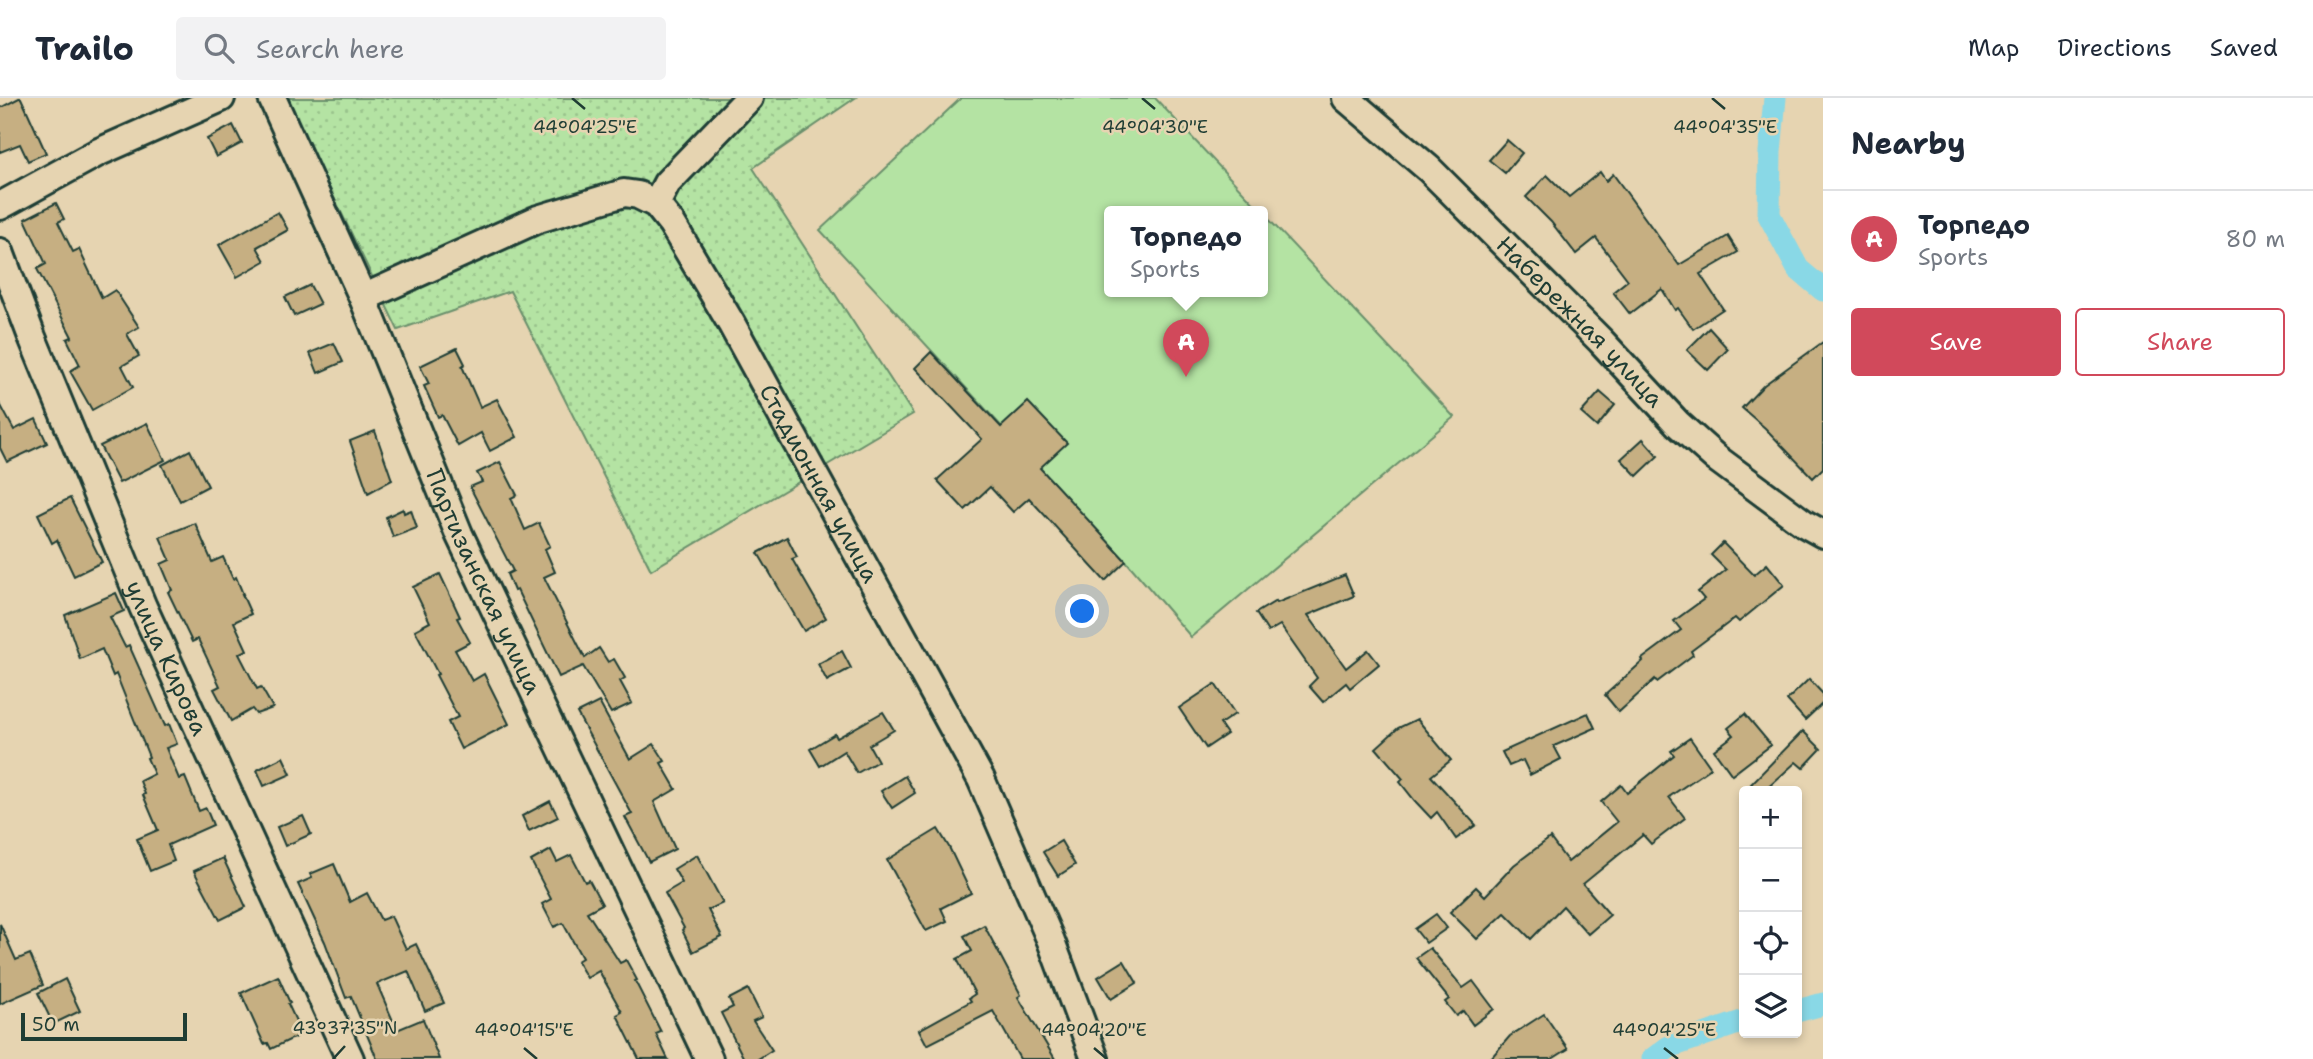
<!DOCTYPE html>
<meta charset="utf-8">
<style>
body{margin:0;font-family:"Shantell Sans",sans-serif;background:#f2f2f3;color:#1f2937}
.controls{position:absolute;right:21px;bottom:21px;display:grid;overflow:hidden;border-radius:7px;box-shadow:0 4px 10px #0003}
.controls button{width:63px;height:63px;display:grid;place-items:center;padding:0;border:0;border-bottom:2px solid #e0e1e3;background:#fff;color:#1f2937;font:35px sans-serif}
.scale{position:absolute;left:21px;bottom:18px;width:166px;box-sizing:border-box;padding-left:7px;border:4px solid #1f3d34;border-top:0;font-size:19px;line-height:24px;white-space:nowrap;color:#1f3d34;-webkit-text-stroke:5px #e6d4b1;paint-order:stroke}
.you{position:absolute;left:1083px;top:514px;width:24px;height:24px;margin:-18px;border:5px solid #fff;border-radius:50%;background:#1a73e8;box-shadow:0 0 0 10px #1a73e833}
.badge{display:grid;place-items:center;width:46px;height:46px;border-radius:50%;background:#d1495b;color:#fff;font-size:23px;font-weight:700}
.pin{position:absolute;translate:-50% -58px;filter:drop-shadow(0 2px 4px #0008)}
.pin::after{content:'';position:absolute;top:37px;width:24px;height:21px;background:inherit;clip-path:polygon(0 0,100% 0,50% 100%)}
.popup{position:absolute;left:1104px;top:108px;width:164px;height:91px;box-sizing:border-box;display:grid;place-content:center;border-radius:7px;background:#fff;filter:drop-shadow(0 2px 5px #0005);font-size:23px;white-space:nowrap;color:#747a83}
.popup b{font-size:26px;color:#1f2937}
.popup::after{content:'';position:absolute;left:50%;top:100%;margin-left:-14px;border:14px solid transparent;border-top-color:#fff}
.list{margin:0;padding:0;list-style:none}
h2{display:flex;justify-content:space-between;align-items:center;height:91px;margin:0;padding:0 28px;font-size:30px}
h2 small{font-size:23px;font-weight:400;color:#747a83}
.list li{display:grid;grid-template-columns:46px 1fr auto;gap:21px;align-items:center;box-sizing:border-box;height:98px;padding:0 28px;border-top:2px solid #e0e1e3}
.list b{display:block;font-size:26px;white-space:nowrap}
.list p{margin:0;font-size:23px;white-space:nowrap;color:#747a83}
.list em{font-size:23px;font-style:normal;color:#747a83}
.actions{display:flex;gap:14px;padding:21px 28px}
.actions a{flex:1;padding:16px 0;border:2px solid #d1495b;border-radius:7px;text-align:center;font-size:24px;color:#d1495b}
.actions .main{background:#d1495b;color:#fff}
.icon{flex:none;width:38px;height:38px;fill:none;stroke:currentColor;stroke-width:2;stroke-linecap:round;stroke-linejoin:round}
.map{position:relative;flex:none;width:1823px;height:961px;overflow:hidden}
header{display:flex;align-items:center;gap:42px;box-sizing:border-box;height:98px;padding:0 35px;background:#fff;border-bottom:2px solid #e0e1e3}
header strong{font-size:33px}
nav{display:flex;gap:38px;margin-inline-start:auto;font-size:24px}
.search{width:490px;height:63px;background:#f2f2f3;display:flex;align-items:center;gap:18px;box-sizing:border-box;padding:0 24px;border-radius:7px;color:#747a83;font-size:26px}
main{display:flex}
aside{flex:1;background:#fff}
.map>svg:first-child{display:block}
.grass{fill:url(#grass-dots);stroke:#6a906c;stroke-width:2}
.garden{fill:#b4e3a3;stroke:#6a906c;stroke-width:2}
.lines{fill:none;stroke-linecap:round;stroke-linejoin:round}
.canal{stroke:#89d8e6;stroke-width:23}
.building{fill:#c6af82;stroke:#1f3d34;stroke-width:2}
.street-casing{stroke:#1f3d34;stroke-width:32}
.street{stroke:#e6d4b1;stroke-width:26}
.ticks{fill:none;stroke:#1f3d34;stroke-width:2.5}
.labels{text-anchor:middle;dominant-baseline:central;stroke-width:5;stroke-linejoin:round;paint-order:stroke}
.street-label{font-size:24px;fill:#1f3d34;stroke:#e6d4b1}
.ticks-label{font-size:18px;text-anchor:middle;fill:#1f3d34;stroke:#e6d4b1;stroke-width:5;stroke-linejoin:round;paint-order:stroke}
</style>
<header>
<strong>Trailo</strong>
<div class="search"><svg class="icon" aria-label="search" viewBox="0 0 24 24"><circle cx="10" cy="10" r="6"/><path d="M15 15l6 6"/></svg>Search here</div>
<nav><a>Map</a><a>Directions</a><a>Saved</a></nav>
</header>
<main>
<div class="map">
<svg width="1823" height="961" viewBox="0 0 1823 961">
<defs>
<pattern id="grass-dots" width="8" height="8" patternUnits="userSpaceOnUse" patternTransform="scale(1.75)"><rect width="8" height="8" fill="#b4e3a3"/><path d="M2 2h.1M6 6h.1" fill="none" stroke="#9ac48d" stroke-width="1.8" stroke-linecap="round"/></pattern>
</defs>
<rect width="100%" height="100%" fill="#e6d4b1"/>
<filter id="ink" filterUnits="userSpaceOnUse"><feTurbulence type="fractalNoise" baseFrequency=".0143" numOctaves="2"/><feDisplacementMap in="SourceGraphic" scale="14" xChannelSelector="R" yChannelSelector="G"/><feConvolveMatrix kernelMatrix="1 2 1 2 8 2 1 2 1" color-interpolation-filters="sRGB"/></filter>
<g filter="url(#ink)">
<!-- grass -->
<path class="grass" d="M 286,0 L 855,0 L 753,70 L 913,316 L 651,472 L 510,193 L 398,232 Z"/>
<!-- garden -->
<path class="garden" d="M 961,0 L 1155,0 L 1261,113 L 1109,113 L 1109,193 L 1263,193 L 1263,115 L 1454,319 L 1191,539 L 1126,463 L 820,132 Z"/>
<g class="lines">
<!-- canal -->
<g class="canal">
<path d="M 1775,0 L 1770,54 L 1769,117 L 1798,171 L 1823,192"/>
<path d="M 1797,913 L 1823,906"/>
<path d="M 1653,961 L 1669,949 L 1744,923"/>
</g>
</g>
<!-- building -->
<g class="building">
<path d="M 19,0 L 21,0 L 28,15 L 46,55 L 28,63 L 20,46 L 0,54 L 0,10 Z"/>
<path d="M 233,27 L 242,45 L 216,59 L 207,41 Z"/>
<path d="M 1507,42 L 1522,55 L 1505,75 L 1489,62 Z"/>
<path d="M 1600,74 L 1606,83 L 1613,76 L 1679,167 L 1728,138 L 1738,154 L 1700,176 L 1723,211 L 1693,231 L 1678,210 L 1675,212 L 1662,191 L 1630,216 L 1613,194 L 1628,182 L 1596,140 L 1576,156 L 1551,124 L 1526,99 L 1547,77 L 1569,99 Z"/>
<path d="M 56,105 L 64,121 L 58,124 L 73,154 L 79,151 L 102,200 L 115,192 L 139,229 L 127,236 L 139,258 L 122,268 L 133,289 L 92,312 L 70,273 L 80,267 L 67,241 L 72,239 L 37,171 L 46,166 L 25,121 Z"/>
<path d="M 278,114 L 288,132 L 257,149 L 265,163 L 237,179 L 219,147 Z"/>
<path d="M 310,187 L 320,206 L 294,218 L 285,199 Z"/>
<path d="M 1709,230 L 1728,251 L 1708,272 L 1687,252 Z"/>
<path d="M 1823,244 L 1823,370 L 1813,380 L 1765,330 L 1742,310 L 1764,287 Z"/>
<path d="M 334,245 L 343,264 L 318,275 L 310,255 Z"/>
<path d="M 457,250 L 465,266 L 462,268 L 480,309 L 497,301 L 517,339 L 490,353 L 481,335 L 458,348 L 442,317 L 438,319 L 424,288 L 429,286 L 420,268 Z"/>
<path d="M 931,254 L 1001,329 L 1028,304 L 1067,345 L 1040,370 L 1126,463 L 1105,483 L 1029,400 L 1013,414 L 990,389 L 965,412 L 937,382 L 982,341 L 915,270 Z"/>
<path d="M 1600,294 L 1615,307 L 1597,329 L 1581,315 Z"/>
<path d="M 0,306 L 14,332 L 36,321 L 47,345 L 7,364 L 0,350 Z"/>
<path d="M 147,325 L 165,362 L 119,385 L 100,348 Z"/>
<path d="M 375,333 L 392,382 L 368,395 L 350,343 Z"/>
<path d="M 1643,341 L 1658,358 L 1637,378 L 1621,361 Z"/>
<path d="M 190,352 L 208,388 L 180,403 L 162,367 Z"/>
<path d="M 500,364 L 517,397 L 511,400 L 525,432 L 539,425 L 550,448 L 545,451 L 555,474 L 544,479 L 585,560 L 599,550 L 608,564 L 614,561 L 625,580 L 620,583 L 632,605 L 611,615 L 583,568 L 559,579 L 517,492 L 514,493 L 507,476 L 513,473 L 470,389 L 482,384 L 477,375 Z"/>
<path d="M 70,400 L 102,464 L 74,478 L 57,442 L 52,445 L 38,416 Z"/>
<path d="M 403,411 L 404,415 L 411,412 L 417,430 L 393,439 L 386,419 Z"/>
<path d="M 195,425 L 212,464 L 223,459 L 233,481 L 236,479 L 243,496 L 242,496 L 251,516 L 234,524 L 247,552 L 239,556 L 257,591 L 261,589 L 273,610 L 256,616 L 252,611 L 231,623 L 214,591 L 220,588 L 198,541 L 192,544 L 168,494 L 172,492 L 161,466 L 170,462 L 160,439 Z"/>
<path d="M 787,439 L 797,459 L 792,461 L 826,520 L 804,533 L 758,455 Z"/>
<path d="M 1723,445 L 1754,477 L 1767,466 L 1784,487 L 1739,524 L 1735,520 L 1691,553 L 1693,557 L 1657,584 L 1655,581 L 1619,614 L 1605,597 L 1643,563 L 1642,561 L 1681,532 L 1674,523 L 1704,501 L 1698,494 L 1726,472 L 1711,457 Z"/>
<path d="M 440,476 L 460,519 L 457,520 L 470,544 L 455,552 L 472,583 L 484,576 L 509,626 L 461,651 L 448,624 L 458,619 L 436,577 L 438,576 L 415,532 L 430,524 L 413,489 Z"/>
<path d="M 1345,477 L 1354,498 L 1308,517 L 1346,570 L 1368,552 L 1379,566 L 1350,590 L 1346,585 L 1323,604 L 1309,588 L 1317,580 L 1280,527 L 1268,534 L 1256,515 L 1276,503 L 1277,505 Z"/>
<path d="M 116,495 L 124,513 L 110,519 L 125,549 L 129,547 L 165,628 L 169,626 L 177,646 L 166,650 L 179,681 L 185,679 L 199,713 L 206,710 L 213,727 L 168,747 L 174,763 L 150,773 L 137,741 L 158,732 L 143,697 L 145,696 L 140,683 L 154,676 L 147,660 L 149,659 L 116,576 L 113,578 L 102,551 L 80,561 L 65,517 Z"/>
<path d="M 842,553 L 851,570 L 827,583 L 818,566 Z"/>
<path d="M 1809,581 L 1823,596 L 1823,605 L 1805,622 L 1787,602 Z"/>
<path d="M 1215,586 L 1235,616 L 1220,626 L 1227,636 L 1206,650 L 1179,610 Z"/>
<path d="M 599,604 L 630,661 L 654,646 L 665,663 L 661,665 L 676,691 L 654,704 L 675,751 L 649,764 L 625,719 L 632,716 L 577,615 Z"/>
<path d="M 883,614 L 894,632 L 869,647 L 878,663 L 857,675 L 844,653 L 820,668 L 810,651 L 835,636 L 837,640 Z"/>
<path d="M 1588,615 L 1595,630 L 1554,648 L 1561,661 L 1530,677 L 1523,662 L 1509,668 L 1502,654 Z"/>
<path d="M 1745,616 L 1771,647 L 1732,677 L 1714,652 L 1734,637 L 1728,630 Z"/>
<path d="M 1417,621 L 1451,662 L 1431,678 L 1476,727 L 1456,741 L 1437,714 L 1431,720 L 1415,703 L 1400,684 L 1403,681 L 1376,650 L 1398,630 Z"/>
<path d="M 1803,633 L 1821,651 L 1803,670 L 1796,664 L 1764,693 L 1757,693 L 1751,686 Z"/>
<path d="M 1690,640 L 1711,670 L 1669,699 L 1685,720 L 1651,746 L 1643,737 L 1583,786 L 1610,817 L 1588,836 L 1563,808 L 1531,841 L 1505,815 L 1477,841 L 1450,814 L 1476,789 L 1485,798 L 1514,767 L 1550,740 L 1568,764 L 1617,724 L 1601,704 L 1621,687 L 1627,695 L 1674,657 L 1671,653 Z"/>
<path d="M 283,659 L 291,676 L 264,688 L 257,672 Z"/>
<path d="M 905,678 L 915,695 L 892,710 L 881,693 Z"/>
<path d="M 550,703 L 558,719 L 529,733 L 522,718 Z"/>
<path d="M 303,718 L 311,736 L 285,748 L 277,729 Z"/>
<path d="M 938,731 L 949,749 L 971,795 L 941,810 L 947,823 L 926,833 L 887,762 Z"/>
<path d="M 1061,743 L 1075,767 L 1058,778 L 1043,754 Z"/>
<path d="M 551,752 L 557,764 L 571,757 L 585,784 L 589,782 L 602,806 L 587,814 L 620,865 L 626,862 L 637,882 L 635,883 L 661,934 L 656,936 L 668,961 L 639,961 L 617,917 L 622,914 L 599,873 L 587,880 L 577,863 L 582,860 L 563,825 L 554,829 L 542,806 L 551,801 L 531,763 Z"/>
<path d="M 697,757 L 723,805 L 708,812 L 722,839 L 693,854 L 682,832 L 684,830 L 665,795 L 682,785 L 674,771 Z"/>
<path d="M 223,760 L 246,809 L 220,822 L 194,773 Z"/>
<path d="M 334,766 L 350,804 L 367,795 L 381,822 L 391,818 L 406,851 L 416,846 L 444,905 L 425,913 L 408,873 L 377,886 L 397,932 L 423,921 L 439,961 L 377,961 L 351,898 L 346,900 L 325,844 L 298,786 L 312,780 L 310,776 Z"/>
<path d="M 1436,816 L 1447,830 L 1426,845 L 1415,831 Z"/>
<path d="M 0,826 L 16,862 L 30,856 L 43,887 L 0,906 Z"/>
<path d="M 984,827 L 1021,897 L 1018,899 L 1055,961 L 1020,961 L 993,913 L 927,947 L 919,932 L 971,903 L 969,900 L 975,896 L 957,861 L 972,853 L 964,838 Z"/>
<path d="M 1430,850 L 1463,890 L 1473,883 L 1494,911 L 1473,927 L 1463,913 L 1456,918 L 1445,904 L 1449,901 L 1416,860 Z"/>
<path d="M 1124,863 L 1137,885 L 1111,901 L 1098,879 Z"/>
<path d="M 278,878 L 290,905 L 288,906 L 302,936 L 271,951 L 268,945 L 264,946 L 241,895 Z"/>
<path d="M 65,881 L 80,913 L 53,926 L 38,895 Z"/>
<path d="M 748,891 L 762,919 L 753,923 L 772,952 L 758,961 L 744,961 L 721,915 L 733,909 L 729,901 Z"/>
<path d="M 1544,916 L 1568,951 L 1552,961 L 1490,961 L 1510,938 Z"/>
</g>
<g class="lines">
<defs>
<g id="street">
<path id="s1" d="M 272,0 L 363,200 L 459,436 L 709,961"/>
<path id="s2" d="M 1346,0 L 1429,71 L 1601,243 L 1678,326 L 1716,360 L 1805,426 L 1823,436"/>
<path d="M 656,106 L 667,85 L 749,0"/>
<path d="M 0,108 L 99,54 L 221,0"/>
<path id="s3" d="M 0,154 L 32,239 L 143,509 L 350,961"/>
<path id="s4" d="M 363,200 L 538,121 L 624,95 L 638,97 L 656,106 L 672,126 L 731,225 L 981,681 L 1051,843 L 1095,961"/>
</g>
</defs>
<!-- street casing -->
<use href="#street" class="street-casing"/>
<!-- street -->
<use href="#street" class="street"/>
</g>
</g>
<!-- ticks -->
<path class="ticks" d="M 572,0 L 585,11M 1142,0 L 1155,11M 1712,0 L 1725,11M 524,950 L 537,961M 1094,950 L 1107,961M 1664,950 L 1678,961M 333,961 L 345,948"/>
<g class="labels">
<!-- street labels -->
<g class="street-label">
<text stroke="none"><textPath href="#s2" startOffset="324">Набережная улица</textPath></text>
<text stroke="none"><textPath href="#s4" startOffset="640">Стадионная улица</textPath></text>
<text stroke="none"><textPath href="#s1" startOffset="528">Партизанская улица</textPath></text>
<text stroke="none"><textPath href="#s3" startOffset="439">улица Кирова</textPath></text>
</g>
</g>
<g class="ticks-label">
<text x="1725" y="35">44°04'35"E</text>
<text x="585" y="35">44°04'25"E</text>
<text x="1155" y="35">44°04'30"E</text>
<text x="345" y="936">43°37'35"N</text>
<text x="524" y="938">44°04'15"E</text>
<text x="1094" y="938">44°04'20"E</text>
<text x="1664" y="938">44°04'25"E</text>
</g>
</svg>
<div class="controls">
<button>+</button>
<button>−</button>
<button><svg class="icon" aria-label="locate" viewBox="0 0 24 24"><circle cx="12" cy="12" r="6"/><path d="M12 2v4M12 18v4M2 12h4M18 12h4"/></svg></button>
<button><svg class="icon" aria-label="layers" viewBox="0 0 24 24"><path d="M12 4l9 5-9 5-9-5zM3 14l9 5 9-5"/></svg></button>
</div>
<div class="scale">50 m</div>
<div class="you"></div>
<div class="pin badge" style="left:1186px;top:279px">A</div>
<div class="popup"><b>Торпедо</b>Sports</div>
</div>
<aside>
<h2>Nearby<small></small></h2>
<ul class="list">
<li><span class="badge">A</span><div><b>Торпедо</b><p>Sports</p></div><em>80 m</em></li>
</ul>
<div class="actions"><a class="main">Save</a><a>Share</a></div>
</aside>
</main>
